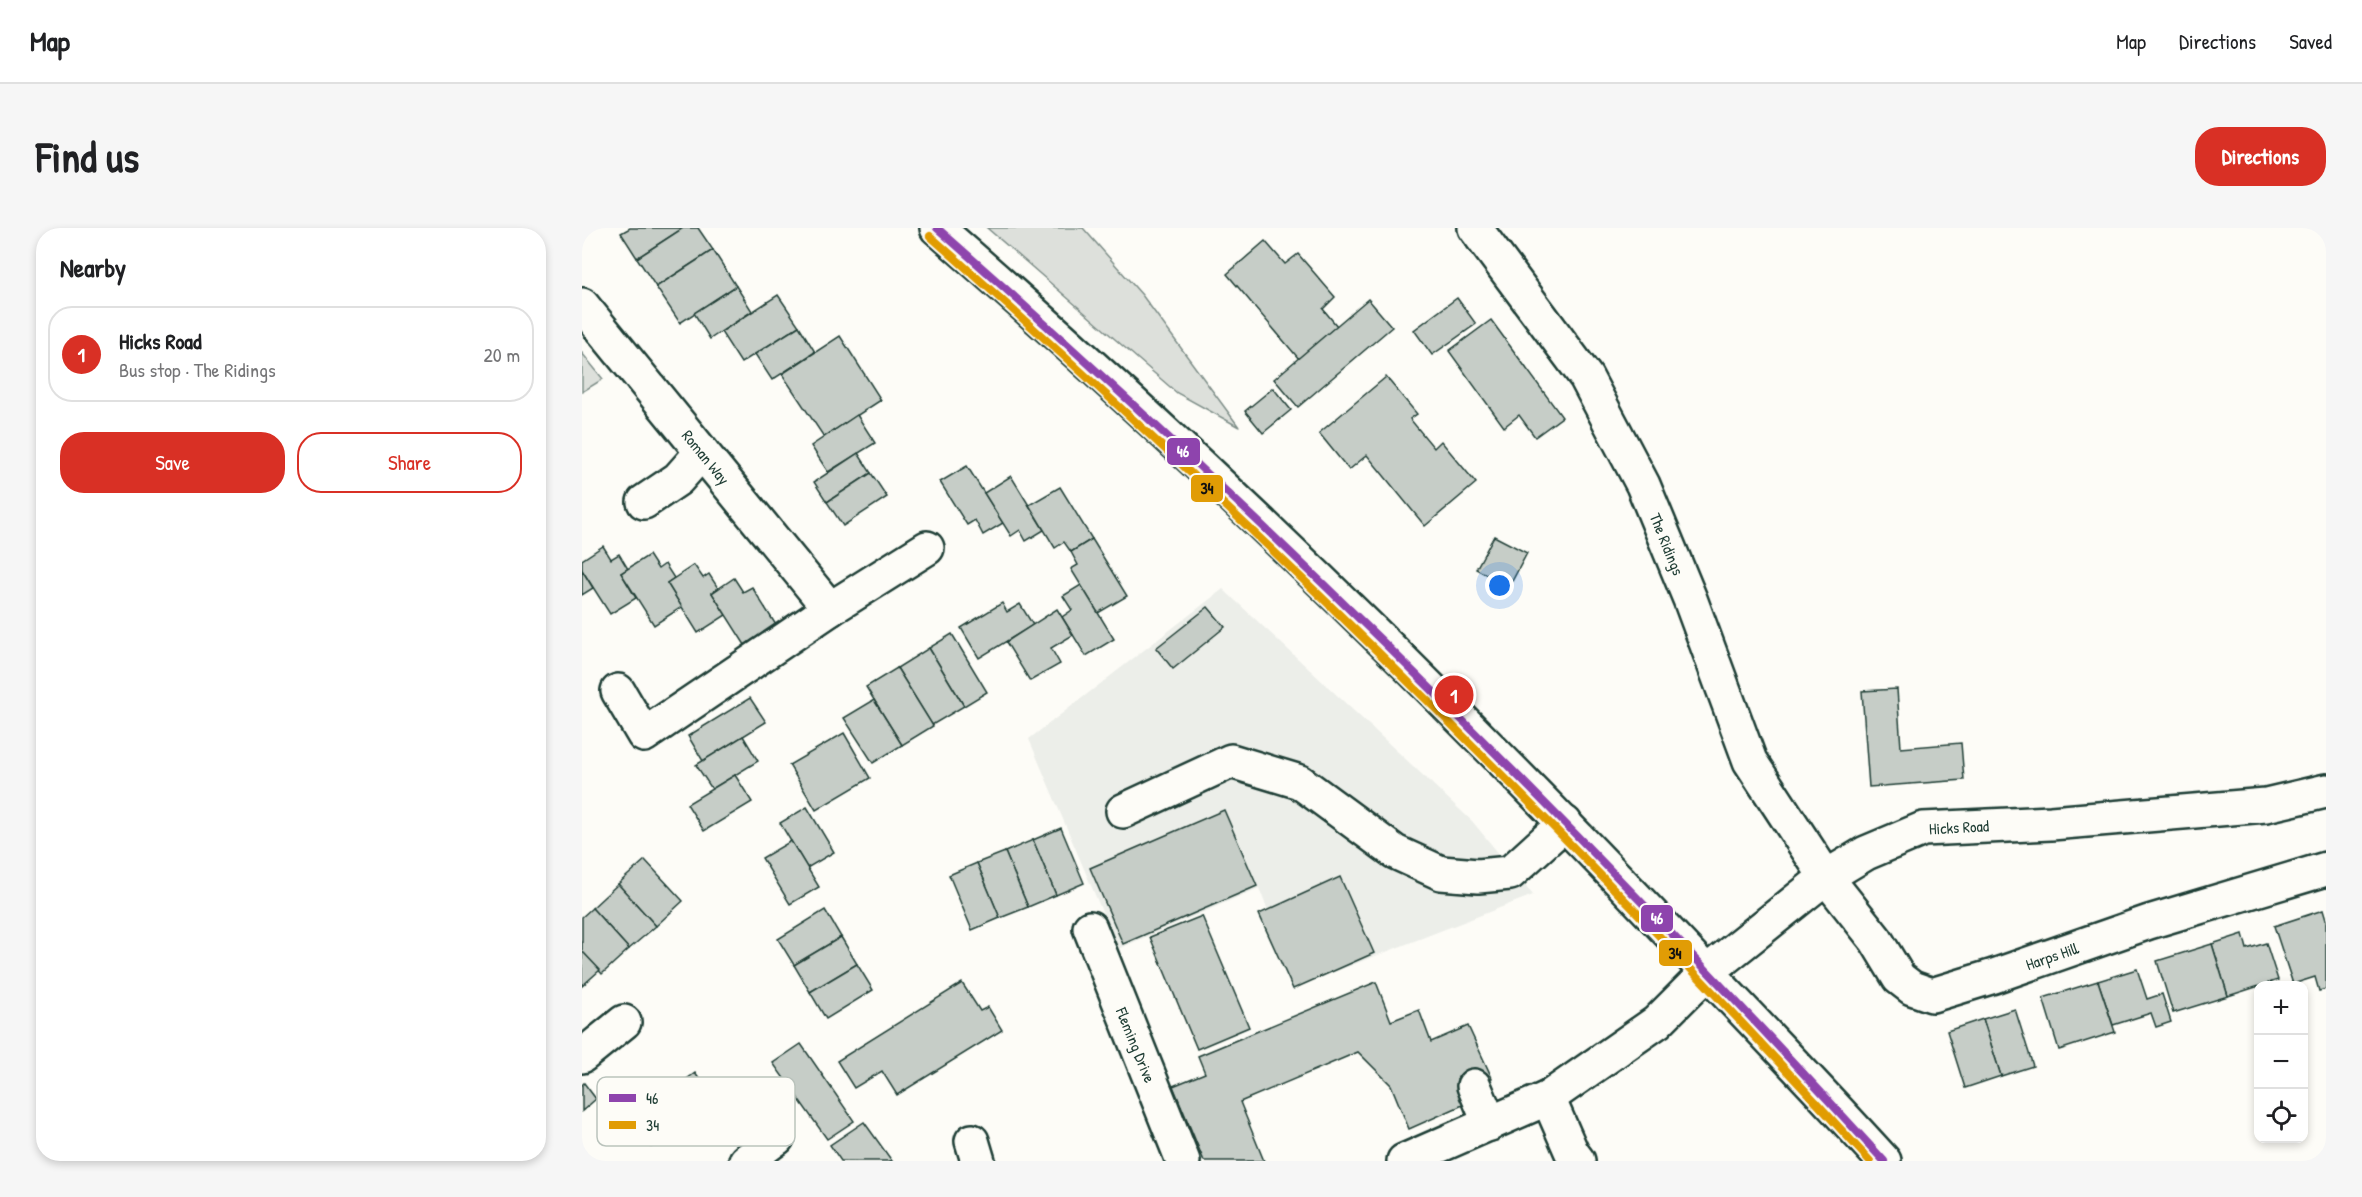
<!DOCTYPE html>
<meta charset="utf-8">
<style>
body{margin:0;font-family:"Patrick Hand",sans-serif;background:#f6f6f6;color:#202124}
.controls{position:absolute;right:18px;bottom:18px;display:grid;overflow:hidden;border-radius:12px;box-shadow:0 3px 9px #0003}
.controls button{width:54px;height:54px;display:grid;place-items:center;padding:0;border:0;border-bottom:2px solid #e0e0e0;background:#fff;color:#202124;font:30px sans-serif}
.you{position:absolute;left:918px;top:358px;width:21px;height:21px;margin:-15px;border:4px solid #fff;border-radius:50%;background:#1a73e8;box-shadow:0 0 0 9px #1a73e833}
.badge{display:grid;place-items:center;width:39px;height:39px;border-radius:50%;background:#d93025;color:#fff;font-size:20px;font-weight:700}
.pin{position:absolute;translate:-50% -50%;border:3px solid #fff;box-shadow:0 2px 6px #0006}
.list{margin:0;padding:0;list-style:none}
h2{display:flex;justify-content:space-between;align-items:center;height:78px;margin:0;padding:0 24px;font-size:26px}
h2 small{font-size:20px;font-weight:400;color:#757577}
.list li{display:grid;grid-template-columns:39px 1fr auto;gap:18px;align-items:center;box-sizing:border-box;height:96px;margin:0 12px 12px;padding:0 12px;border:2px solid #e0e0e0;border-radius:24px}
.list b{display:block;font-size:22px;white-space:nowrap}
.list p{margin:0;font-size:20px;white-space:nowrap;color:#757577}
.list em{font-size:20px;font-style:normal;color:#757577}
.actions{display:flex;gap:12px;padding:18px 24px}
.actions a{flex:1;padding:14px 0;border:2px solid #d93025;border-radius:24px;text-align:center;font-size:21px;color:#d93025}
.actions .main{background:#d93025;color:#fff}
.icon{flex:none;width:33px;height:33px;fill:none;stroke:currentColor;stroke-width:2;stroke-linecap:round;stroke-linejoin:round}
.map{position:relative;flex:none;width:1744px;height:933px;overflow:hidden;border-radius:24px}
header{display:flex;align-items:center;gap:36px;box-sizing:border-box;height:84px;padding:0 30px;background:#fff;border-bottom:2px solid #e0e0e0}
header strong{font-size:28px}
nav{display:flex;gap:33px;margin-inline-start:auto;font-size:21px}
.intro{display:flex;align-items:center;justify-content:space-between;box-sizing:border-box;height:144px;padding:0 36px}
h1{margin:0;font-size:42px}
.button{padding:15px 27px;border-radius:24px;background:#d93025;color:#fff;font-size:21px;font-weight:700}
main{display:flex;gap:36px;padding:0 36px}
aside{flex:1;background:#fff;border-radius:24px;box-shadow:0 3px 9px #0003}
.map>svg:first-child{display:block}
.built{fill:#eceee9}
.green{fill:#dde0db;stroke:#7e8e88;stroke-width:1.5}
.building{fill:#c6cdc7;stroke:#1f3d34;stroke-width:1.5}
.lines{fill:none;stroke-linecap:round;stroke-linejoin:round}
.minor-casing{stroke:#1f3d34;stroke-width:38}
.major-casing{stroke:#1f3d34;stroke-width:38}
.minor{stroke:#fdfcf7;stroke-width:33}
.major{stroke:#fdfcf7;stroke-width:33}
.bus-1-casing{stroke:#fdfcf7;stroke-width:12}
.bus-2-casing{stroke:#fdfcf7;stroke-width:12}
.bus-1{stroke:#8e44ad;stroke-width:8}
.bus-2{stroke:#e19c05;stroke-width:8}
.labels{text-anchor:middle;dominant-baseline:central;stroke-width:6;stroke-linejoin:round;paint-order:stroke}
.street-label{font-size:16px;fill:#1f3d34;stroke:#fdfcf7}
.key{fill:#fdfcf7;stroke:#bac3bc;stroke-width:1.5}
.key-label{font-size:16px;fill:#1f3d34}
.line-badge{stroke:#fdfcf7;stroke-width:2}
.badge-label{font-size:16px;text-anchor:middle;font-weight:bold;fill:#fff}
.pale-badge-label{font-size:16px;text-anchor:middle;font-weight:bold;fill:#111}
</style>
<header>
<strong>Map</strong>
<nav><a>Map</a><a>Directions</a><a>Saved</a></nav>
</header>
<div class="intro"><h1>Find us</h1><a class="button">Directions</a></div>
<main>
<aside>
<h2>Nearby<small></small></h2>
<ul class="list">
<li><span class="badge">1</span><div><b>Hicks Road</b><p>Bus stop · The Ridings</p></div><em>20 m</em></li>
</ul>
<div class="actions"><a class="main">Save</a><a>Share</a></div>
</aside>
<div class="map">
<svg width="1744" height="933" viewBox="0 0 1744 933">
<rect width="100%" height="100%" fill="#fdfcf7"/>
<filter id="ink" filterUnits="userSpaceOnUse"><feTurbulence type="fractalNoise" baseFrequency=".0167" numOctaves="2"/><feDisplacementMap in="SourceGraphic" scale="12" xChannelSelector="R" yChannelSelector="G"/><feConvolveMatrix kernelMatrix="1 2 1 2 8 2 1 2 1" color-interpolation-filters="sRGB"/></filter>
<g filter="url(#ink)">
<!-- built -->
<path class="built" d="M 641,361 L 890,593 L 951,667 L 716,758 L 677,660 L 536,721 L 447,511 Z"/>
<!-- green -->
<g class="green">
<path d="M 405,0 L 501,0 L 560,67 L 657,199 L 595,165 Z"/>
<path d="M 0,125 L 21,151 L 0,164 Z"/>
</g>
<!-- building -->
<g class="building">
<path d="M 48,0 L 99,0 L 100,1 L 55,30 L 39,5 Z"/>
<path d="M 116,0 L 131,22 L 74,59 L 55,30 L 101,0 Z"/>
<path d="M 683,13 L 703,36 L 716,26 L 753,69 L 741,81 L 755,98 L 717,131 L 645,46 Z"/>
<path d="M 131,22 L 154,58 L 98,95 L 74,59 Z"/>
<path d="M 154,58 L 170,83 L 128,111 L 112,85 Z"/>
<path d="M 196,67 L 217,98 L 159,135 L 139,104 Z"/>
<path d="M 875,70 L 894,96 L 850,127 L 832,102 Z"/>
<path d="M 786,71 L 810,99 L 716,179 L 692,151 Z"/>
<path d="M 909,92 L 980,189 L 953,209 L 937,187 L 922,199 L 867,123 Z"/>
<path d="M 217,98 L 233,124 L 190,152 L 173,126 Z"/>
<path d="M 258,108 L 299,172 L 242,209 L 200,146 Z"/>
<path d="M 804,149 L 835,186 L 828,191 L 852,220 L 859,213 L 894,255 L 843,298 L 785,227 L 767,242 L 737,205 Z"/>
<path d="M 691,160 L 709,182 L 681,205 L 663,183 Z"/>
<path d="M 275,187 L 293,215 L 246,244 L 229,218 Z"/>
<path d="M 276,225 L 289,245 L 245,274 L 232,254 Z"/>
<path d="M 385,238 L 421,295 L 401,307 L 393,292 L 385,297 L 358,254 Z"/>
<path d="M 289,245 L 305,269 L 261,298 L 245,274 Z"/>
<path d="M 429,248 L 462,302 L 444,313 L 438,302 L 429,308 L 402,265 Z"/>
<path d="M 478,259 L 510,311 L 489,324 L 482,314 L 473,320 L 447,277 Z"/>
<path d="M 912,308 L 945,325 L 927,359 L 894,341 Z"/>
<path d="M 510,311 L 545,368 L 516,385 L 489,341 L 496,337 L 489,324 Z"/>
<path d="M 21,318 L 29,331 L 37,326 L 46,341 L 39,345 L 54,370 L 28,386 L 0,342 L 0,332 Z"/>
<path d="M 67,327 L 76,341 L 83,336 L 92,350 L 85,355 L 100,379 L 72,397 L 39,345 Z"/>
<path d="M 112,337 L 121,350 L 127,346 L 136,360 L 130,365 L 144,387 L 116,405 L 85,355 Z"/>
<path d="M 0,342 L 11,360 L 0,367 Z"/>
<path d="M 152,350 L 161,364 L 170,359 L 194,397 L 163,417 L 130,365 Z"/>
<path d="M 499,357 L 532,411 L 504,428 L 480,389 L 490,382 L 481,368 Z"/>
<path d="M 420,375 L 425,384 L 438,376 L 451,397 L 397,430 L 379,400 Z"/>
<path d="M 626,379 L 643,399 L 591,441 L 574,420 Z"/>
<path d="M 475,381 L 491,407 L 469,420 L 478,436 L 448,453 L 424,414 Z"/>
<path d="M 370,406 L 405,464 L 382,478 L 347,420 Z"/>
<path d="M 347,420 L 382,478 L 350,497 L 315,440 Z"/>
<path d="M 315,440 L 351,498 L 320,517 L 284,459 Z"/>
<path d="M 1315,461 L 1319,520 L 1379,515 L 1382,552 L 1287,559 L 1280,463 Z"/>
<path d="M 168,470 L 184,494 L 121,533 L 106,508 Z"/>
<path d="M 292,472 L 320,517 L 291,535 L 262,490 Z"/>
<path d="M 262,505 L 288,550 L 234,582 L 207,537 Z"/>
<path d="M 161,508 L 176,533 L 130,561 L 114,537 Z"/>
<path d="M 153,547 L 170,574 L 122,603 L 105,576 Z"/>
<path d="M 225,579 L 252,624 L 225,640 L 198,595 Z"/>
<path d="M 642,582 L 675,658 L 541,716 L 508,640 Z"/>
<path d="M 479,600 L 502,655 L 474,667 L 451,612 Z"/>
<path d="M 451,612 L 474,667 L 446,679 L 423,624 Z"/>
<path d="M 209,613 L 237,659 L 208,676 L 180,630 Z"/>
<path d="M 423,624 L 446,679 L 418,690 L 395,635 Z"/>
<path d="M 63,632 L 101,673 L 74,698 L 36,656 Z"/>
<path d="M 395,635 L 418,690 L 390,702 L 367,647 Z"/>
<path d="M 758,649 L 792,725 L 711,761 L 677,686 Z"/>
<path d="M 36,656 L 74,698 L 47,721 L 10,680 Z"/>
<path d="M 10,680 L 47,721 L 20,746 L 0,723 L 0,689 Z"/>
<path d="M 243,682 L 259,709 L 212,737 L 196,711 Z"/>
<path d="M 1741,682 L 1744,692 L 1744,761 L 1737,763 L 1733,749 L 1711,756 L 1692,698 Z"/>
<path d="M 620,688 L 667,799 L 615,821 L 568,709 Z"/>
<path d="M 1661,706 L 1665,721 L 1684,715 L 1696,752 L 1646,768 L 1630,716 Z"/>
<path d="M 259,709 L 275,736 L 228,764 L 212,737 Z"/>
<path d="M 1630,716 L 1646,768 L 1591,785 L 1575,733 Z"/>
<path d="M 0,723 L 18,742 L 0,758 Z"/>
<path d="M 275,736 L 291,762 L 244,791 L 228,764 Z"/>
<path d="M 1555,741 L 1565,771 L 1580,766 L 1589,794 L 1574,799 L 1569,785 L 1531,797 L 1516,753 Z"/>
<path d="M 1516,753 L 1533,804 L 1477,822 L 1461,770 Z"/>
<path d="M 794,754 L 809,793 L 837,782 L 849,814 L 886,798 L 910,850 L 879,864 L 883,876 L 827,901 L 809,857 L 776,824 L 658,874 L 682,933 L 622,933 L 591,858 L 623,845 L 616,828 Z"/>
<path d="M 380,755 L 398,783 L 406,779 L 420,802 L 315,867 L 300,843 L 272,860 L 255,833 Z"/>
<path d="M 1433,781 L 1451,838 L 1419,848 L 1401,791 Z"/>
<path d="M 1401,791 L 1419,848 L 1383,860 L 1365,803 Z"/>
<path d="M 219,816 L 272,893 L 245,911 L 191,835 Z"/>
<path d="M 113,845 L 143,888 L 115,909 L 104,894 L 69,919 L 49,892 Z"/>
<path d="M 2,855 L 14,871 L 0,883 L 0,857 Z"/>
<path d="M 282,894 L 310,933 L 259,933 L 248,917 Z"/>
</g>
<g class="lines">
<defs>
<g id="minor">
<path d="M 893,0 L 1004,149 L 1061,257 L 1108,371 L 1168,533 L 1244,649 L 1294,712 L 1317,750 L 1330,760 L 1350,767 L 1412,748 L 1567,694 L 1744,641"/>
<path d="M 0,77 L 248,381 L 62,507 L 36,463"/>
<path d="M 62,274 L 96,251 L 120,224"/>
<path d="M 248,381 L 345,320"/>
<path d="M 541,583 L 649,533 L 718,554 L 813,624 L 859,645 L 896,648 L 928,645 L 983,595"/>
<path d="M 508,700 L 601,933"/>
<path d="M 0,828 L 42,794"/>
<path d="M 892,858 L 908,896"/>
<path d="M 966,870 L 990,925 L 996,933"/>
<path d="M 390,913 L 396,933"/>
<path d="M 164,933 L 195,910"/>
<path d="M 822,933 L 966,870 L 1075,794 L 1125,744 L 1244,649 L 1284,625 L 1341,601 L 1469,595 L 1684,577 L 1744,563"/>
</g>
<path id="major" d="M 355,0 C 614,225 860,465 1096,714 C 1165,787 1235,859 1302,933"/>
</defs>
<!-- minor casing -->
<use href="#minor" class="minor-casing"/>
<!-- major casing -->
<use href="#major" class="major-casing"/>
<!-- minor -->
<use href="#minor" class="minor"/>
<!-- major -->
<use href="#major" class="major"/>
<defs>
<path id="bus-1" d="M 355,0 C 688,293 1003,605 1302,933"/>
<path id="bus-2" d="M 348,8 C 678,299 991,608 1288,933"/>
</defs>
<!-- bus-1 casing -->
<use href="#bus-1" class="bus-1-casing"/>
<!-- bus-2 casing -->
<use href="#bus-2" class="bus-2-casing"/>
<!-- bus-1 -->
<use href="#bus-1" class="bus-1"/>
<!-- bus-2 -->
<use href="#bus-2" class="bus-2"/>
</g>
</g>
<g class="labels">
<!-- street labels -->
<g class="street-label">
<text transform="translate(124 229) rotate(51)">Roman Way</text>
<text transform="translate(1085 316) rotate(68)">The Ridings</text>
<text transform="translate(1377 599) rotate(-3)">Hicks Road</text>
<text transform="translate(1470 728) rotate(-19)">Harps Hill</text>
<text transform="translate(554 817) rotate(68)">Fleming Drive</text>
</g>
</g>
<!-- legend -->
<rect x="15" y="849" width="198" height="69" rx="9" class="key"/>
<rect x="27" y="866" width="27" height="8" fill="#8e44ad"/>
<rect x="27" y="893" width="27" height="8" fill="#e19c05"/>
<g class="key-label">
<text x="64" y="876">46</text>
<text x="64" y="903">34</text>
</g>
<g class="line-badge">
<rect x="584" y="209" width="35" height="29" rx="6" fill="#8e44ad"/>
<rect x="608" y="246" width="34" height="29" rx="6" fill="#e19c05"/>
<rect x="1058" y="676" width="34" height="29" rx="6" fill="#8e44ad"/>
<rect x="1076" y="711" width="35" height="28" rx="6" fill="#e19c05"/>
</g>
<g class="badge-label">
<text x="601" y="229">46</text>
<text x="1075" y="696">46</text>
</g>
<g class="pale-badge-label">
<text x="625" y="266">34</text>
<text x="1093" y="731">34</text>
</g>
</svg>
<div class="controls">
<button>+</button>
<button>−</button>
<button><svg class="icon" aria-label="locate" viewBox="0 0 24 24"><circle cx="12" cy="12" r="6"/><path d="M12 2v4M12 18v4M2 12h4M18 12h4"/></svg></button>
</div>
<div class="you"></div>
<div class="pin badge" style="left:872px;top:467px">1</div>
</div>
</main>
